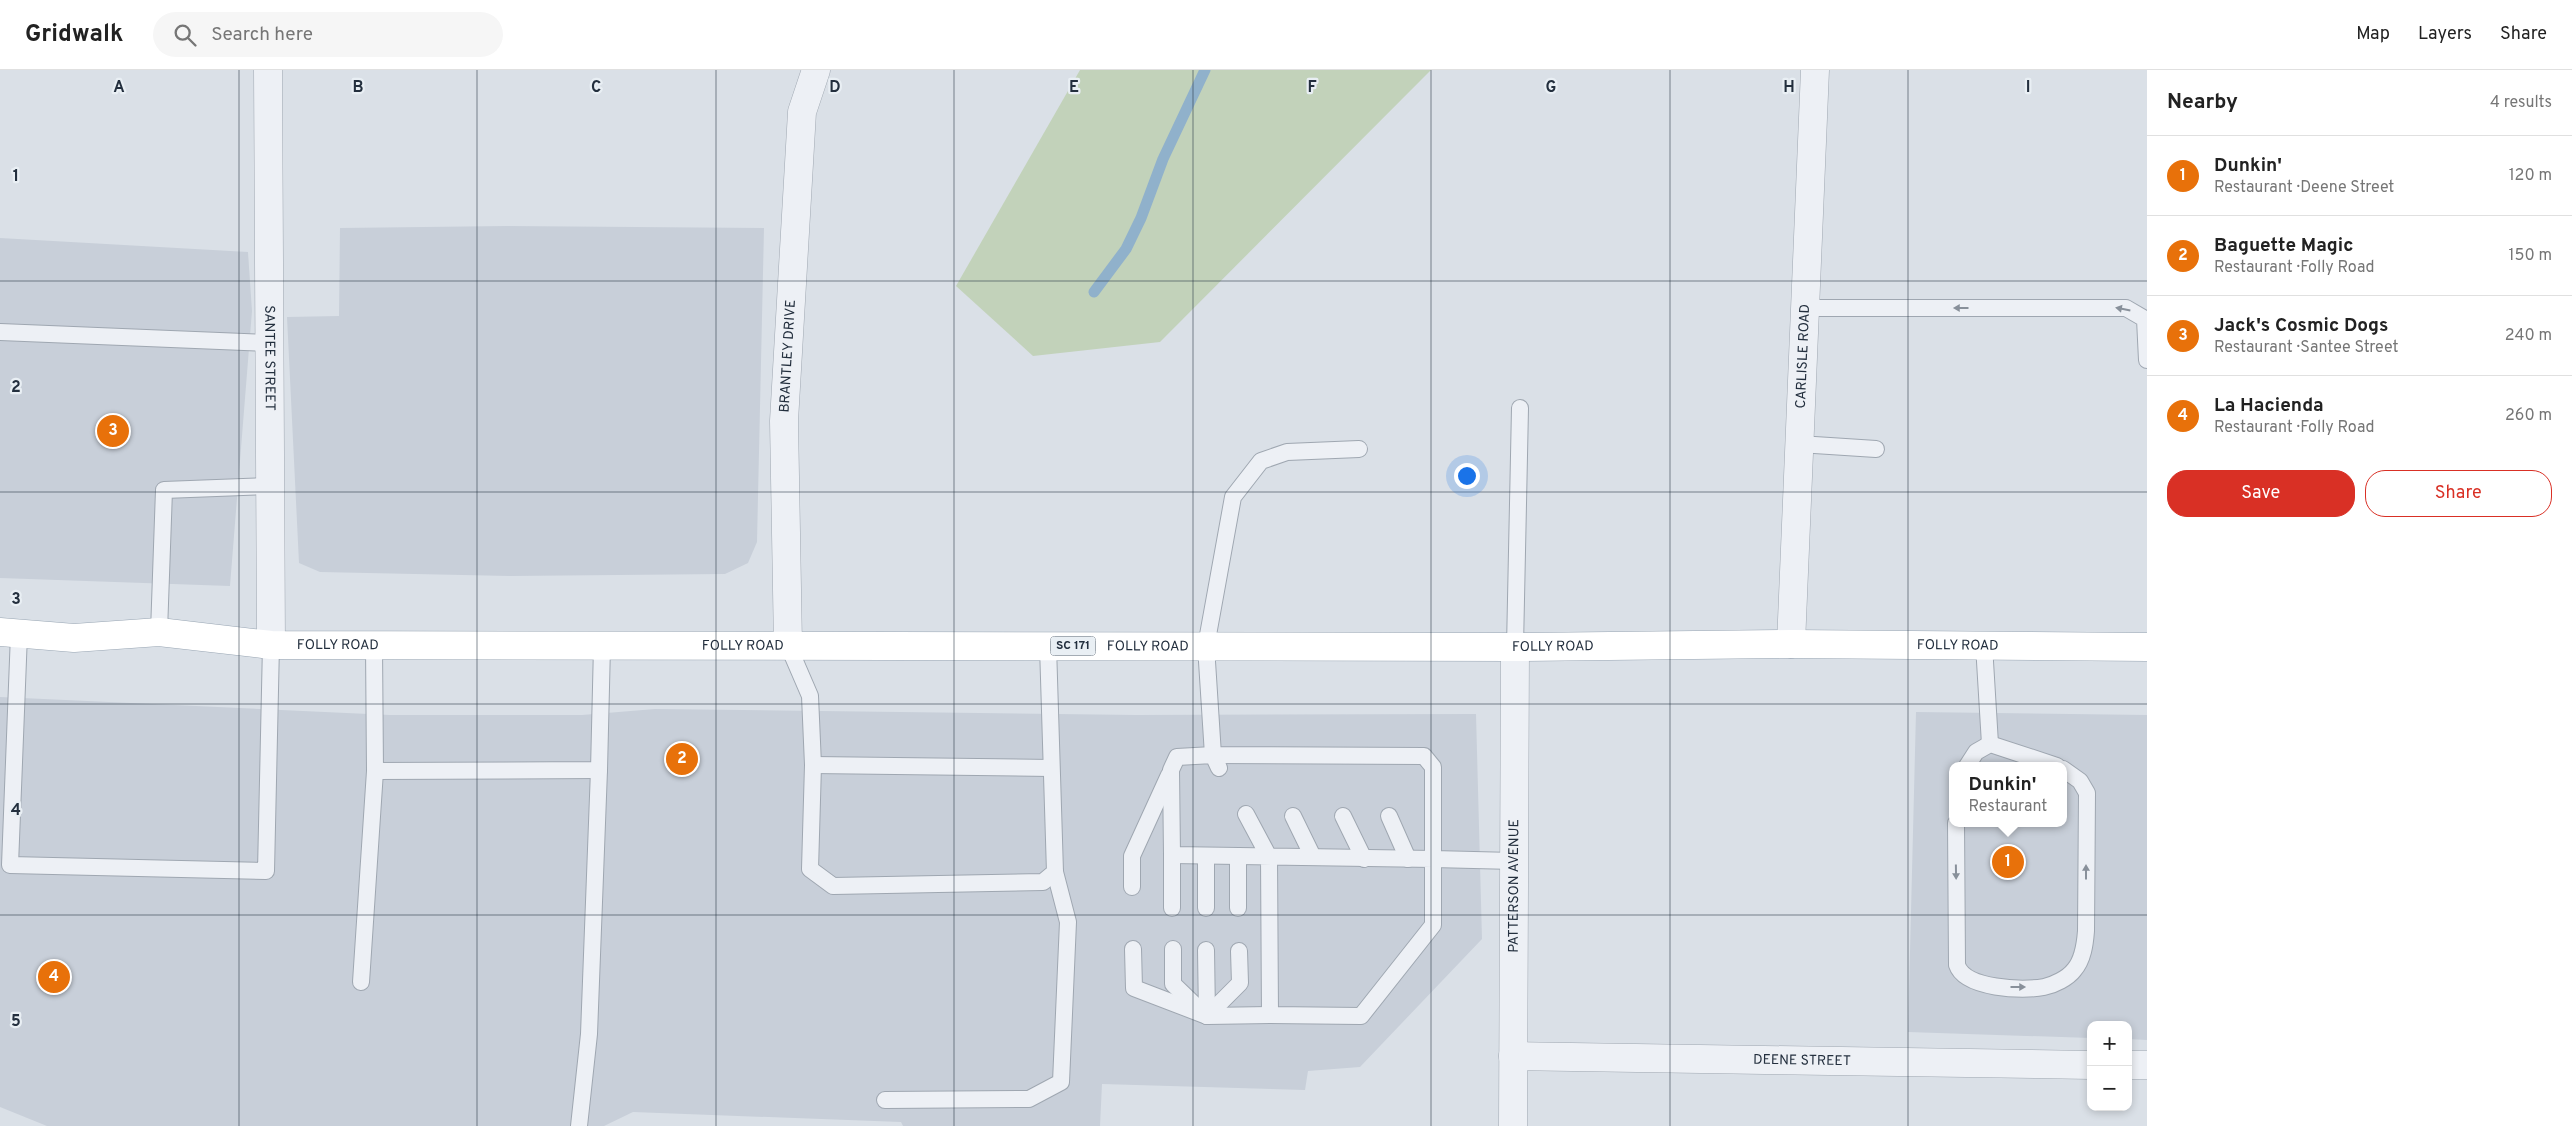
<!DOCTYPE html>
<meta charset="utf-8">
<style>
body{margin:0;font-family:Overpass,sans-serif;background:#f6f6f6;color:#222}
.controls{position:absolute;right:15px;bottom:15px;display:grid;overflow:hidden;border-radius:10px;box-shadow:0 2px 8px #0003}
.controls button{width:45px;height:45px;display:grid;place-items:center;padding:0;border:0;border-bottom:1px solid #e0e0e0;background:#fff;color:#222;font:25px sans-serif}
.you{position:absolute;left:1466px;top:405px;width:18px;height:18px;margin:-12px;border:4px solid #fff;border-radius:50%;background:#1a73e8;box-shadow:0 0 0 8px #1a73e833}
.badge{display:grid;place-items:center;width:32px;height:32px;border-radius:50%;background:#d93025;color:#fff;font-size:16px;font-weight:700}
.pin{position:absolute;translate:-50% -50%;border:2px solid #fff;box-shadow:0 1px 5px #0006}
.popup{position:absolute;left:1949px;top:692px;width:118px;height:65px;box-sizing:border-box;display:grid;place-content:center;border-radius:10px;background:#fff;filter:drop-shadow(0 1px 4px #0005);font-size:16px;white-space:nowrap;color:#767676}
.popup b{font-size:19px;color:#222}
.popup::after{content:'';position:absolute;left:50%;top:100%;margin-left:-10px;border:10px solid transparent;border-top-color:#fff}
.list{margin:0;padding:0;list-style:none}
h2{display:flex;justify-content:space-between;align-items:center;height:65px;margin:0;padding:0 20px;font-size:21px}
h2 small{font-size:16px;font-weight:400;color:#767676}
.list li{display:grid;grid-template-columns:32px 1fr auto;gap:15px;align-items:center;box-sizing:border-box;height:80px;padding:0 20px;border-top:1px solid #e0e0e0}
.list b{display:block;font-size:19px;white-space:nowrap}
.list p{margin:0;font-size:16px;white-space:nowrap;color:#767676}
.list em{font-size:16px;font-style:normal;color:#767676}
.actions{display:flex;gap:10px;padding:15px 20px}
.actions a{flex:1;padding:11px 0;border:1px solid #d93025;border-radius:20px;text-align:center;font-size:18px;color:#d93025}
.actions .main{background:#d93025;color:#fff}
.icon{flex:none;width:28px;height:28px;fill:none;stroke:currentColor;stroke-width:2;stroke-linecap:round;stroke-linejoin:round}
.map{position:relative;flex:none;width:2147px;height:1056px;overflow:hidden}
header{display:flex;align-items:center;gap:30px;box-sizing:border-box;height:70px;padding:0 25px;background:#fff;border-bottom:1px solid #e0e0e0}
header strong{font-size:24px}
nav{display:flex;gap:28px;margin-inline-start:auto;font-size:18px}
.search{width:350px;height:45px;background:#f6f6f6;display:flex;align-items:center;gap:12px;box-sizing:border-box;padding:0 18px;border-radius:28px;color:#767676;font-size:19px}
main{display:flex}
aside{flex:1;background:#fff}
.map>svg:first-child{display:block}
.built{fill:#c8cfd9;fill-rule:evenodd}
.green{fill:#c2d2ba}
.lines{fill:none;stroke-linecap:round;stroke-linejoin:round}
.stream{stroke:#90b1cb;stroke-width:11}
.service-casing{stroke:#9fa7b1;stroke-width:18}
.minor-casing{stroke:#9fa7b1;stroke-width:29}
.primary-casing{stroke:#98a5b3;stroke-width:29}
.service{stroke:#edf0f5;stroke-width:16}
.minor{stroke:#edf0f5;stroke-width:28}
.primary{stroke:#fff;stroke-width:28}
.oneway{fill:#88909a}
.grid{fill:none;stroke:#232f3e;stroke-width:1;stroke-opacity:0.55}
.labels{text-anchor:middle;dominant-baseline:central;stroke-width:4.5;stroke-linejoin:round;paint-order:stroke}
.shield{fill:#e9eff4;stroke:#5e6975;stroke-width:1}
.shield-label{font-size:12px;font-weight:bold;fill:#232f3e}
.street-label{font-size:14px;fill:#232f3e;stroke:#e9eff4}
.grid-label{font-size:16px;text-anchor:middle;font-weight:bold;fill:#232f3e;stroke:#e9eff4;stroke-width:4.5;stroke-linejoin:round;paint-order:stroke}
</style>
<header>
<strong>Gridwalk</strong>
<div class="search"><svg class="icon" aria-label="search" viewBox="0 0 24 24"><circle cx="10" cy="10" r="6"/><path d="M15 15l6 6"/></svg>Search here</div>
<nav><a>Map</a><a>Layers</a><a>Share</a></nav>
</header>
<main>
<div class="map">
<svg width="2147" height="1056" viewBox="0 0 2147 1056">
<rect width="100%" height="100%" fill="#dae0e7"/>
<!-- built -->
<g class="built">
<path d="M 507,156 L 764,158 L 757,472 L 748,493 L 725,504 L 510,506 L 320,502 L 299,493 L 287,247 L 339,246 L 340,158 Z"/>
<path d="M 0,168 L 248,182 L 252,241 L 230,516 L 0,508 Z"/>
<path d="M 0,627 L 390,645 L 582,645 L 655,639 L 1136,645 L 1476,644 L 1482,869 L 1360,997 L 1308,1001 L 1305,1020 L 1102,1014 L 1100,1056 L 903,1056 L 901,1052 L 633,1042 L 604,1056 L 47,1056 L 0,1037 Z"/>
<path d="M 1916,642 L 2147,645 L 2147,970 L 2128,969 L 2128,955 L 2091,955 L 2091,968 L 1908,962 ZM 1953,696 L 2063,696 L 2063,753 L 1953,753 Z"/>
</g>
<!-- green -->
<path class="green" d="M 1080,0 L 1431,0 L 1160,272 L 1033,286 L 956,216 Z"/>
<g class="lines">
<!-- stream -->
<path class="stream" d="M 1094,222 L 1126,179 L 1141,148 L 1163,89 L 1205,0"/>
<defs>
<g id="service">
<path d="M 1805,238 L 2126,238 L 2145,249 L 2147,290"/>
<path d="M 0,262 L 269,273"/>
<path d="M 1799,374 L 1876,379"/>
<path d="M 1359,379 L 1287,382 L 1261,391 L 1233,427 L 1206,576 L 1213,685 L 1424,686 L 1433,697 L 1433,789 L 1514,791"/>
<path d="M 159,562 L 164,420 L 270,416"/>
<path d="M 19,564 L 10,795 L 266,801 L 271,575"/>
<path d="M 788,575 L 810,626 L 813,695 L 810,799 L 833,816 L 1043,812 L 1055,802 L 1048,576"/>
<path d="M 1984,575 L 1990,674"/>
<path d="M 374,576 L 375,701 L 599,700 L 602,576"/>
<path d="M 1515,577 L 1520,338"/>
<path d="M 813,695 L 1051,698"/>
<path d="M 1967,696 L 1976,682 L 1990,674 L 2057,696"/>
<path d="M 1219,698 L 1213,685 L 1177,687 L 1171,700 L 1172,785 C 1259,786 1346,788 1433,789 L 1433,855 L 1361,946 L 1270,945 L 1269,787 L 1246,744"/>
<path d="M 1293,746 L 1313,787"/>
<path d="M 1343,746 L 1364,789"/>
<path d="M 1389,746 L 1408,789"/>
<path d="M 1956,753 L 1957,895 C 1965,919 2023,921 2044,917 C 2054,915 2068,908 2074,900 C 2083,890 2085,874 2086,861 L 2087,723 L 2080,711 L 2063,699"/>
<path d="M 1172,785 L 1172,838"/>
<path d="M 1206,786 L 1206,838"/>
<path d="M 1238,786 L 1238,838"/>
<path d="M 1132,817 L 1132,786 L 1169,705"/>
<path d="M 1133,879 L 1134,918 L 1207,946"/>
<path d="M 1173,879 L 1173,914 L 1201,941"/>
<path d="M 1206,880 L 1207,946 L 1270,945"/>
<path d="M 361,912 L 375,701"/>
<path d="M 1207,946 L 1240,913 L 1239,881"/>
<path d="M 885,1030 L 1029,1029 L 1061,1012 L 1068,852 L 1055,802"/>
<path d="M 579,1056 L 589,964 L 599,700"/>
</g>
<g id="minor">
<path id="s1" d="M 268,0 L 271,575"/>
<path id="s2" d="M 1791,574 L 1815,0"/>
<path id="s3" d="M 788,575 L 784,351 L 802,42 L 816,0"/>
<path id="s4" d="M 1513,986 L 2091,995"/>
<path d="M 2128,995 L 2147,995"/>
<path id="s5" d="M 1513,1056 L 1515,577"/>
</g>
<g id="primary">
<path id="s6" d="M 0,562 L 74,568 L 159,562 L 271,575 L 1515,577 L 1791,574 L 2147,577"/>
</g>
</defs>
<!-- service casing -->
<use href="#service" class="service-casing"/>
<!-- minor casing -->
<use href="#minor" class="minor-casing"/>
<!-- primary casing -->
<use href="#primary" class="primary-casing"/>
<!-- service -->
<use href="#service" class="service"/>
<!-- minor -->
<use href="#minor" class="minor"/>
<!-- primary -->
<use href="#primary" class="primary"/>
</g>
<!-- one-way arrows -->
<defs><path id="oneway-solid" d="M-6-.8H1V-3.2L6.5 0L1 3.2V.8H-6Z" transform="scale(1.25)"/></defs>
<g class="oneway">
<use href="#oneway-solid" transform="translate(1961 238) rotate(180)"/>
<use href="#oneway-solid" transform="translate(2123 239) rotate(-169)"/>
<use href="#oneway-solid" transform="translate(1956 802) rotate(89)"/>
<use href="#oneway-solid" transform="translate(2086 802) rotate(-90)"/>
<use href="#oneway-solid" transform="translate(2018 917)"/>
</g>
<!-- grid -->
<path class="grid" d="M 239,0 L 239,1056M 477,0 L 477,1056M 716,0 L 716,1056M 954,0 L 954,1056M 1193,0 L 1193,1056M 1431,0 L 1431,1056M 1670,0 L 1670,1056M 1908,0 L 1908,1056M 0,211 L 2147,211M 0,422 L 2147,422M 0,634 L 2147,634M 0,845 L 2147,845"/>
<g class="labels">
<!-- shield labels -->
<rect class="shield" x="1050.5" y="566.5" width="45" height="19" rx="4"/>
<g class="shield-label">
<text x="1073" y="576">SC 171</text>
</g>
<!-- street labels -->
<g class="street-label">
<text stroke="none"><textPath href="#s3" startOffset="289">BRANTLEY DRIVE</textPath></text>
<text stroke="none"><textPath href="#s2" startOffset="288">CARLISLE ROAD</textPath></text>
<text stroke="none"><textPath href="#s1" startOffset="288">SANTEE STREET</textPath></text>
<text stroke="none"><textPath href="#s6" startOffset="339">FOLLY ROAD</textPath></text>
<text stroke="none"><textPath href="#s6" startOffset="744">FOLLY ROAD</textPath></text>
<text stroke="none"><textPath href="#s6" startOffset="1959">FOLLY ROAD</textPath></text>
<text stroke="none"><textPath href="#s6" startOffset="1149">FOLLY ROAD</textPath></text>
<text stroke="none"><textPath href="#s6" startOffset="1554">FOLLY ROAD</textPath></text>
<text stroke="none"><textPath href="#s5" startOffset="240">PATTERSON AVENUE</textPath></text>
<text stroke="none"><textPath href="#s4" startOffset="289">DEENE STREET</textPath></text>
</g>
</g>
<g class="grid-label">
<text x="119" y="22">A</text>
<text x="358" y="22">B</text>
<text x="596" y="22">C</text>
<text x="835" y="22">D</text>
<text x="1074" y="22">E</text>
<text x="1312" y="22">F</text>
<text x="1551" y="22">G</text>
<text x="1789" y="22">H</text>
<text x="2028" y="22">I</text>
<text x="16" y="111">1</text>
<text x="16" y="322">2</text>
<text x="16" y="534">3</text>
<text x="16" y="745">4</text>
<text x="16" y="956">5</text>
</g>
</svg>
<div class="controls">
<button>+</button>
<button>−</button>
</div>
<div class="you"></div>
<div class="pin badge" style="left:2008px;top:792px;background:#e8710a">1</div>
<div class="popup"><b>Dunkin'</b>Restaurant</div>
<div class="pin badge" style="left:682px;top:689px;background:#e8710a">2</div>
<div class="pin badge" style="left:113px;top:361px;background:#e8710a">3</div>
<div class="pin badge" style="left:54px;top:907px;background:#e8710a">4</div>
</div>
<aside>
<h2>Nearby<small>4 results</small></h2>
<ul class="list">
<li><span class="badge" style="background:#e8710a">1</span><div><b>Dunkin'</b><p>Restaurant · Deene Street</p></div><em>120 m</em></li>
<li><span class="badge" style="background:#e8710a">2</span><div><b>Baguette Magic</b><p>Restaurant · Folly Road</p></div><em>150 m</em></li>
<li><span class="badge" style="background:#e8710a">3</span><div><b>Jack's Cosmic Dogs</b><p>Restaurant · Santee Street</p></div><em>240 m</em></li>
<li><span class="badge" style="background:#e8710a">4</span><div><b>La Hacienda</b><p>Restaurant · Folly Road</p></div><em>260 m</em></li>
</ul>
<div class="actions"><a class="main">Save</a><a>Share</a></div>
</aside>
</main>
